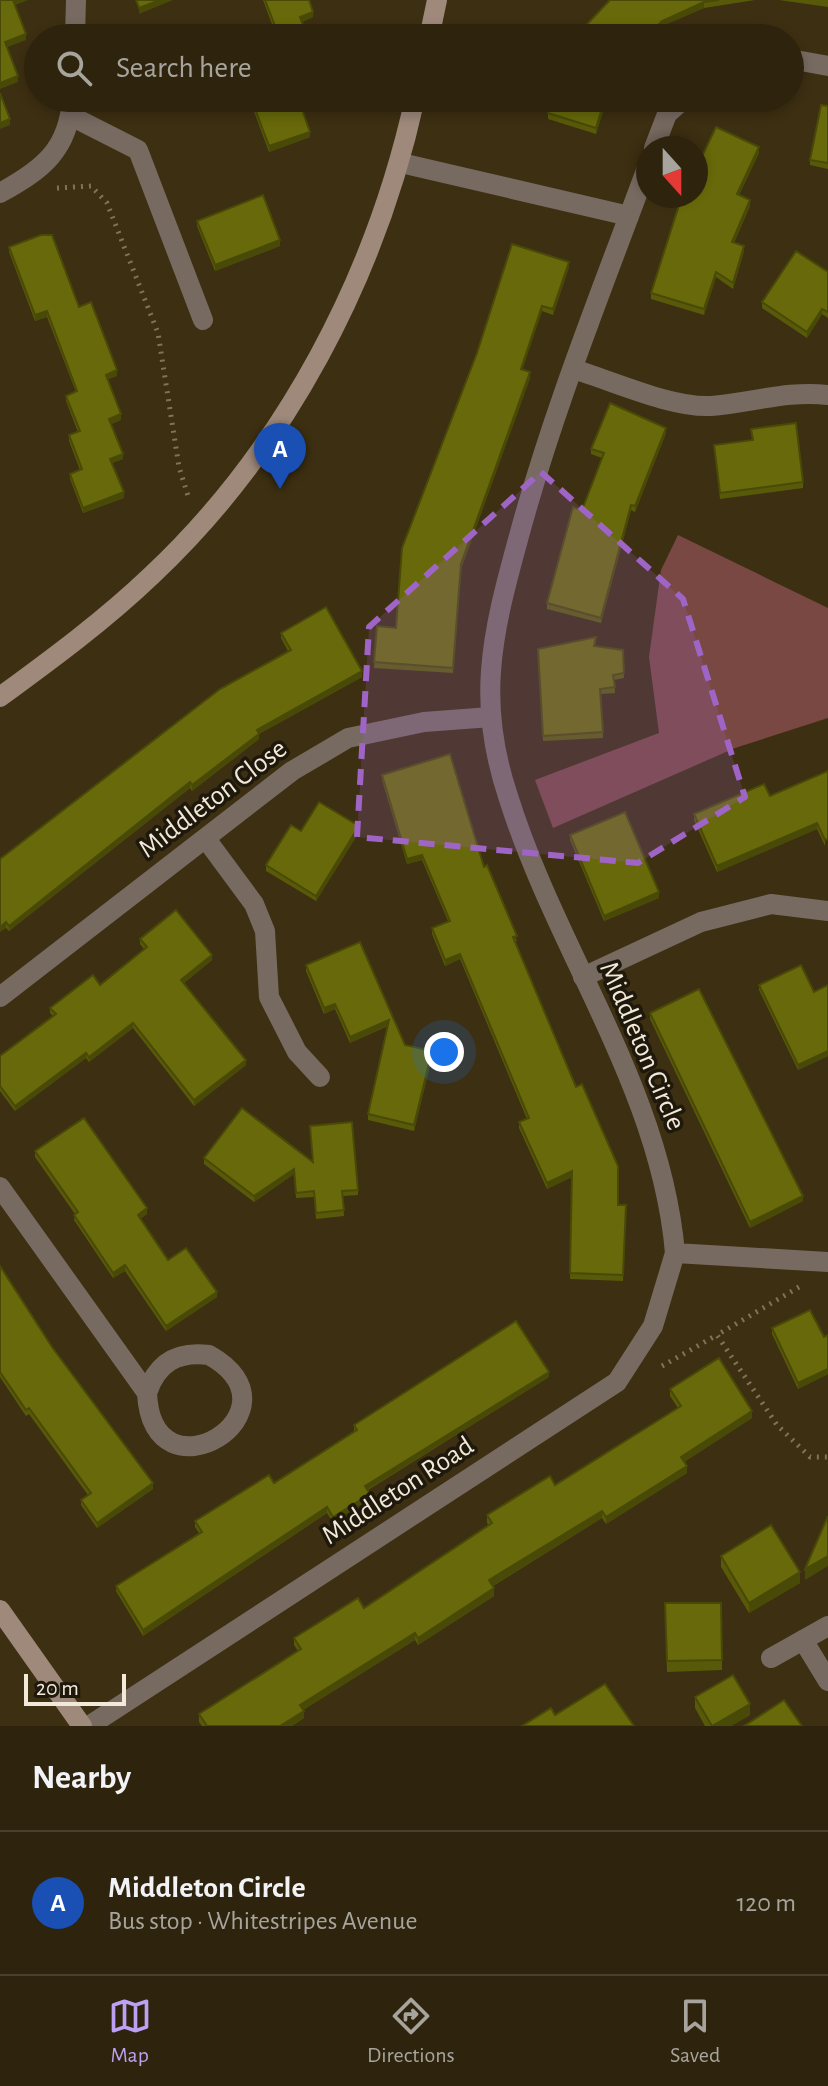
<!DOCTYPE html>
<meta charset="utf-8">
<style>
body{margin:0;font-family:"Alegreya Sans",sans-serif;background:#362b16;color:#f1f3f6}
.compass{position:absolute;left:636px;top:136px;width:72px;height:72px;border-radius:50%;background:#2e230d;box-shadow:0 4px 12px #0003;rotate:159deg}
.scale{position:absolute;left:24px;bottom:20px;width:102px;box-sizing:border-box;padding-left:8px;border:4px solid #f2e9d8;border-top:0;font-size:22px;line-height:28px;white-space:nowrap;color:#f2e9d8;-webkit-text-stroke:6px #1f180c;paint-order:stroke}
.you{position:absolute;left:444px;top:1052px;width:28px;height:28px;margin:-20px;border:6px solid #fff;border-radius:50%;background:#1a73e8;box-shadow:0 0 0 12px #1a73e833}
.badge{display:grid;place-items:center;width:52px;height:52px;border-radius:50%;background:#bca0f2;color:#fff;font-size:26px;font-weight:700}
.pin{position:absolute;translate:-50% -66px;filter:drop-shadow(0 2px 4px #0008)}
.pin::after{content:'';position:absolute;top:42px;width:28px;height:24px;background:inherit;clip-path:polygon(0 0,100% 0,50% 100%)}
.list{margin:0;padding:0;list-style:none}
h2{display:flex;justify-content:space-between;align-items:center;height:104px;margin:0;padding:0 32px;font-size:34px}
h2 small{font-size:26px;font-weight:400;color:#a7a49d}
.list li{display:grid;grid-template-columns:52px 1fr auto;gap:24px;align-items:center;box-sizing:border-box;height:144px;padding:0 32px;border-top:2px solid #49402e}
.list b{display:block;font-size:30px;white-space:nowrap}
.list p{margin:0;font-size:26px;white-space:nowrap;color:#a7a49d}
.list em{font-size:26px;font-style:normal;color:#a7a49d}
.icon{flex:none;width:44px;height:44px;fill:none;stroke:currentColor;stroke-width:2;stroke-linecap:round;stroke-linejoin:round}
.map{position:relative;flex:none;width:828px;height:1726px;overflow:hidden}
.search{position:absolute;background:#2e230d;box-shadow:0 4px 12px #0003;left:24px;right:24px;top:24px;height:88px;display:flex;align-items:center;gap:20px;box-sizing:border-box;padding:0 28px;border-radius:44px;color:#a7a49d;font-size:30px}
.sheet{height:248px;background:#2e230d}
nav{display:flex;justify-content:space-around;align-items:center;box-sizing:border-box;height:112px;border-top:2px solid #49402e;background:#2e230d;font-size:22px;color:#a7a49d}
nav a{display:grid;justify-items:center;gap:4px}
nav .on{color:#bca0f2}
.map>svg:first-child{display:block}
.green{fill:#794842}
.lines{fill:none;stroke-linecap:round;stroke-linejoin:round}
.path{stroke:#7f735a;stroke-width:5;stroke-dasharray:2 6;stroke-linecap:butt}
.street{stroke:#776a61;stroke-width:20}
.secondary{stroke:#9e897b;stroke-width:20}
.wall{fill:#595a09}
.shaded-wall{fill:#494a07}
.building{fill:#68690a;stroke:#494a07;stroke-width:2}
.marked{fill:#9f65c6;fill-opacity:0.2;stroke:#9f65c6;stroke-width:6;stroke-dasharray:16 10;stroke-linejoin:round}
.labels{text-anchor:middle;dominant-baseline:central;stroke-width:7;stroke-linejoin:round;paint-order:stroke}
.street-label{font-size:28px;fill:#f2e9d8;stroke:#1f180c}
</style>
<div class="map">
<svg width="828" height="1726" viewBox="0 0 828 1726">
<rect width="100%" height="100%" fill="#3d2f11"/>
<!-- green -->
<path class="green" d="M 678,535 L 828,608 L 828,718 L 735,748 L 553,828 L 535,780 L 659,733 L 649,657 L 661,570 Z"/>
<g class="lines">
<!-- path -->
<g class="path">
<path d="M 57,188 L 91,186 L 107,203 L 158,333 L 179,467 L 189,499"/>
<path d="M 799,1287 L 717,1335 L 777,1425 L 810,1457 L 828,1457"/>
<path d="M 662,1366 L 717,1335"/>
</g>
<!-- street -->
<g class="street">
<path d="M 75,38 L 76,0"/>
<path d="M 790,59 L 828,66"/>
<path d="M 71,116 L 138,150 L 203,320"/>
<path d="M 654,148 L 667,114 L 685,98"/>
<path d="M 401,163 L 629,216"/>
<path d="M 648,165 C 603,287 553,410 519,536 C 507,580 494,626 491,671 C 488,712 495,757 508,796 C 556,951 661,1088 675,1253 L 828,1262"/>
<path d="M 0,193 C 42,170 69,150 72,98"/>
<path d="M 573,369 C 613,381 671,408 711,406 C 751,403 788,390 828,395"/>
<path d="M 206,839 L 254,904 L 265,931 L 269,997 L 297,1052 L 320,1077"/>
<path d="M 583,977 L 701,922 L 771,904 L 828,911"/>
<path d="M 0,997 L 292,771 L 348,738 L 424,722 L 491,717"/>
<path d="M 0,1187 L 147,1393 C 152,1507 309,1411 209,1355 C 177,1351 157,1363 147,1393"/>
<path d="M 803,1640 L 828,1681"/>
<path d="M 771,1658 L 828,1626"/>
<path d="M 89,1726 L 617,1382 L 653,1326 L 675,1253"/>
</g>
<!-- secondary -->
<g class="secondary">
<path d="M 429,38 L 437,0"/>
<path d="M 0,697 C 52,659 105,620 152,575 C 286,449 376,276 415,98"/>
<path d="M 0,1610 L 82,1726"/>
</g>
</g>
<!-- wall -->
<g class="wall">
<path d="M 263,0 L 309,0 L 313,17 L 302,22 L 308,38 L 258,38 L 257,32 L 273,27 Z"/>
<path d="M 610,0 L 755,0 L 704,8 L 662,26 L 651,38 L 574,38 Z"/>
<path d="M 779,0 L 828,0 L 828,7 Z"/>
<path d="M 249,98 L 310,98 L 300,102 L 310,137 L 269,152 Z"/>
<path d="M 607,98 L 596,134 L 548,119 L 548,113 Z"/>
<path d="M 828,106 L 828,169 L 810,165 L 810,160 Z"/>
<path d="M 759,153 L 739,195 L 750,206 L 734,243 L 744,251 L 733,289 L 716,277 L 704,315 L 651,299 L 651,293 Z"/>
<path d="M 197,221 L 280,246 L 215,271 L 197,226 Z"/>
<path d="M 9,247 L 79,307 L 117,376 L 108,379 L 121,420 L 111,424 L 123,459 L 112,463 L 124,498 L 83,513 L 70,479 L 70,474 L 80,470 L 69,441 L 69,435 L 78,432 L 66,401 L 66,396 L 76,392 L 47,317 L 35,321 L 9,252 Z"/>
<path d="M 569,267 L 553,315 L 542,311 L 522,369 L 530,378 L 461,569 L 453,673 L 374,668 L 377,626 L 396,628 L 477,353 Z"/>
<path d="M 828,272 L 828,318 L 822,314 L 807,338 L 762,308 L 762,302 Z"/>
<path d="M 751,429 L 803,482 L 803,488 L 720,499 L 714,445 L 752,440 Z"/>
<path d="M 666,433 L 635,512 L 631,510 L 601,623 L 547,609 L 547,603 L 602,458 L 591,454 L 591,449 Z"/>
<path d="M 281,633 L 362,677 L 259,734 L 259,739 L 192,791 L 190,788 L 9,931 L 6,928 L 0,859 L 288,651 L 281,638 Z"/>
<path d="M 596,642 L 595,646 L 623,650 L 624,678 L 614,680 L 615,693 L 601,694 L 603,738 L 543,741 L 538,649 Z"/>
<path d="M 828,771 L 825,846 L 817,829 L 717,872 L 694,820 L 694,814 L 770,796 Z"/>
<path d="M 382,775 L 484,867 L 517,941 L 515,942 L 618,1205 L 626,1205 L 623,1281 L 570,1279 L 572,1177 L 547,1189 L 519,1128 L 519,1122 L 527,1119 L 460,959 L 445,966 L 432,934 L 432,928 L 448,921 L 422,860 L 407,864 L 382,780 Z"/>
<path d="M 301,831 L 359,832 L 316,901 L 266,871 L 266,865 Z"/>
<path d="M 570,835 L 659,898 L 604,921 L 570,840 Z"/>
<path d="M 140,939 L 212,960 L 184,983 L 246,1065 L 194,1106 L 133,1028 L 89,1062 L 86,1058 L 15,1111 L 0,1091 L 0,1056 L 53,1016 L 50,1013 L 50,1008 L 100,985 L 144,949 L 140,944 Z"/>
<path d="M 360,942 L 405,1045 L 432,1057 L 414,1131 L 368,1120 L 368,1114 L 388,1026 L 350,1043 L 335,1009 L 324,1014 L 306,971 L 306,965 Z"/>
<path d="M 759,985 L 814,992 L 828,985 L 828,1056 L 798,1070 L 759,990 Z"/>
<path d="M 650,1013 L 803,1201 L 750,1228 L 650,1019 Z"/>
<path d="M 35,1151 L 147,1214 L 140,1219 L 168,1260 L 217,1297 L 166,1331 L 125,1271 L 113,1278 L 74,1220 L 75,1214 L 35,1157 Z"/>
<path d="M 204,1158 L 312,1162 L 358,1190 L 358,1195 L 343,1196 L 344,1216 L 316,1219 L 314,1197 L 296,1198 L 294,1174 L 254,1202 L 204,1164 Z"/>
<path d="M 0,1266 L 52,1347 L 153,1489 L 97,1528 L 81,1505 L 81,1500 L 88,1495 L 29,1414 L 26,1416 L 0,1377 Z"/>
<path d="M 772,1328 L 824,1337 L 828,1335 L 828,1374 L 798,1389 L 772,1334 Z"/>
<path d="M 549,1377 L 368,1490 L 370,1499 L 333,1522 L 327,1513 L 143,1636 L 116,1591 L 116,1586 L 199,1533 L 195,1527 L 195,1521 L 274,1483 L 354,1431 L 354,1425 Z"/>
<path d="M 670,1389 L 752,1418 L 684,1462 L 687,1473 L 606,1524 L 602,1518 L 493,1586 L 494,1596 L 418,1645 L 415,1640 L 303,1710 L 304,1718 L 292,1726 L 202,1726 L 199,1722 L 199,1714 L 298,1651 L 294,1645 L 294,1638 L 364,1608 L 489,1525 L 487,1523 L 487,1515 L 555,1485 L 678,1408 L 670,1396 Z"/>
<path d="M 721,1556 L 800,1583 L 749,1613 L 721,1567 Z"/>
<path d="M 665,1603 L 722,1660 L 722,1670 L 667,1672 Z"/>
<path d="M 695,1697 L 750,1715 L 731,1726 L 705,1726 L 695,1708 Z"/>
</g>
<!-- shaded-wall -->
<g class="shaded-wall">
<path d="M 13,0 L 28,0 L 13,6 Z"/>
<path d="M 160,0 L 173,0 L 139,14 L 139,8 Z"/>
<path d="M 704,2 L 704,8 L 662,26 L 651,38 L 646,38 L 662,21 Z"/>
<path d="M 313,12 L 313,17 L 300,22 L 300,17 Z"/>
<path d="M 26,34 L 26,40 L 5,48 L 5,42 Z"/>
<path d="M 18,76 L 18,82 L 0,89 L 0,83 Z"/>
<path d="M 298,98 L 310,98 L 298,103 Z"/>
<path d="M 605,98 L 607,98 L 596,134 L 596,128 Z"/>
<path d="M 10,119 L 10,125 L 0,129 L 0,123 Z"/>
<path d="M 310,132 L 310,137 L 269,152 L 269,146 Z"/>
<path d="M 759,147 L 759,153 L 737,199 L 737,194 Z"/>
<path d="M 750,200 L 750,206 L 732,247 L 732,242 Z"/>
<path d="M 280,240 L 280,246 L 215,271 L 215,265 Z"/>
<path d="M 744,246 L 744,251 L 733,289 L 733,283 Z"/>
<path d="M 569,262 L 569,267 L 553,315 L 553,309 Z"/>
<path d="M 716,272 L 716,277 L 704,315 L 704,309 Z"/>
<path d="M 542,306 L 542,311 L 521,374 L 521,369 Z"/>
<path d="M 822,309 L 822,314 L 807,338 L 807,332 Z"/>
<path d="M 47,311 L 47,317 L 35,321 L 35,315 Z"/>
<path d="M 117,370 L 117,376 L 106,380 L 106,375 Z"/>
<path d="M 530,372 L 530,378 L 461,569 L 453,673 L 461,564 Z"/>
<path d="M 121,414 L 121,420 L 109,425 L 109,419 Z"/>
<path d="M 666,428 L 666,433 L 635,512 L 635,506 Z"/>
<path d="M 123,454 L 123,459 L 110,464 L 110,459 Z"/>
<path d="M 124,492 L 124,498 L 83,513 L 83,508 Z"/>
<path d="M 631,505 L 631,510 L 601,623 L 601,618 Z"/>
<path d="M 362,671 L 362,677 L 259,734 L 259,739 L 192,791 L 192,785 L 257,730 Z"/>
<path d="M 190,782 L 190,788 L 9,931 L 9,926 Z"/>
<path d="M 817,823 L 817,829 L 717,872 L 717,866 Z"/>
<path d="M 359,826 L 359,832 L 316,901 L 316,896 Z"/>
<path d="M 422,855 L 422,860 L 407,864 L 407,859 Z"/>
<path d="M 659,892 L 659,898 L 604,921 L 604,916 Z"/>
<path d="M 6,922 L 6,928 L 0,932 L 0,927 Z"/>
<path d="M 460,954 L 460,959 L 445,966 L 445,960 Z"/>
<path d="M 212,955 L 212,960 L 181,985 L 181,980 Z"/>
<path d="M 335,1004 L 335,1009 L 324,1014 L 324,1008 Z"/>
<path d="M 389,1020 L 389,1025 L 350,1043 L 350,1037 Z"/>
<path d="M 133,1023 L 133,1028 L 89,1062 L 89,1057 Z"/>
<path d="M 432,1051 L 432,1057 L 414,1131 L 414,1125 Z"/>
<path d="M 828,1051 L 828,1056 L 798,1070 L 798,1065 Z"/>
<path d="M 86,1053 L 86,1058 L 15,1111 L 15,1106 Z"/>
<path d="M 246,1060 L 246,1065 L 194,1106 L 194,1100 Z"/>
<path d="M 294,1169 L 294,1174 L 254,1202 L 254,1196 Z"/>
<path d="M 572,1171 L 572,1177 L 547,1189 L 547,1183 Z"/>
<path d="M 803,1196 L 803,1201 L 750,1228 L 750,1222 Z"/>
<path d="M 147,1208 L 147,1214 L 138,1220 L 138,1215 Z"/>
<path d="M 125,1265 L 125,1271 L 113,1278 L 113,1273 Z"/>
<path d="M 217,1292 L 217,1297 L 166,1331 L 166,1326 Z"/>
<path d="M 828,1369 L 828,1374 L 798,1389 L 798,1383 Z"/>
<path d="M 549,1372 L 549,1377 L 365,1491 L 365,1486 Z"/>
<path d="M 752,1411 L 752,1418 L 681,1464 L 681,1457 Z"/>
<path d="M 687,1466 L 687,1473 L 606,1524 L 606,1517 Z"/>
<path d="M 153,1483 L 153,1489 L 97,1528 L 97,1523 Z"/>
<path d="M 370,1494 L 370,1499 L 333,1522 L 333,1517 Z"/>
<path d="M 327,1507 L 327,1513 L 143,1636 L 143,1630 Z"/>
<path d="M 602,1511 L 602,1518 L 489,1588 L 489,1580 Z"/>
<path d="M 828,1556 L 828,1566 L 805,1580 L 805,1569 Z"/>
<path d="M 800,1572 L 800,1583 L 749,1613 L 749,1603 Z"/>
<path d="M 494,1588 L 494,1596 L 418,1645 L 418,1638 Z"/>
<path d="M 415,1633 L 415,1640 L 300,1712 L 300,1705 Z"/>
<path d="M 750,1704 L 750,1715 L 731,1726 L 713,1726 Z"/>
<path d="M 304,1711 L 304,1718 L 292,1726 L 280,1726 Z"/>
</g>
<!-- building -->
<g class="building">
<path d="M 0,0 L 13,0 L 26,34 L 5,42 L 18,76 L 0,83 Z"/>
<path d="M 136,0 L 160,0 L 139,8 Z"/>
<path d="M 265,0 L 309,0 L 313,12 L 300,17 L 308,38 L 260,38 L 257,32 L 275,26 Z"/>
<path d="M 610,0 L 719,0 L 704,2 L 662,21 L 646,38 L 574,38 Z"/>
<path d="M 0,93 L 10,119 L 0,123 Z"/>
<path d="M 251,98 L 298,98 L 310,132 L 269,146 Z"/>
<path d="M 553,98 L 605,98 L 596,128 L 548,113 Z"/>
<path d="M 821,105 L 828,106 L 828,163 L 810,160 Z"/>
<path d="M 716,127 L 759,147 L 737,194 L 750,200 L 732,242 L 744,246 L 733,283 L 716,272 L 704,309 L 651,293 L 679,205 L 684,196 L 696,196 L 696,169 Z"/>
<path d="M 263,195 L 280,240 L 215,265 L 197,221 Z"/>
<path d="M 41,235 L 52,235 L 79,307 L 91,302 L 117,370 L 106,375 L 121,414 L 109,419 L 123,454 L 110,459 L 124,492 L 83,508 L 70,474 L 82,469 L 69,435 L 80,431 L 66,396 L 77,391 L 47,311 L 35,315 L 9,247 Z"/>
<path d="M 512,244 L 569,262 L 553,309 L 542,306 L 521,369 L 530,372 L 461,564 L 453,668 L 374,662 L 377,626 L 396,628 L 402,548 L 477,353 Z"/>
<path d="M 796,251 L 828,272 L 828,312 L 822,309 L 807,332 L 762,302 Z"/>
<path d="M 610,403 L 666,428 L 635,506 L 631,505 L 601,618 L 547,603 L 573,507 L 582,510 L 604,453 L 591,449 Z"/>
<path d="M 796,423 L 803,482 L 720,493 L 714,445 L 753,440 L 751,429 Z"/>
<path d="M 326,607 L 362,671 L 257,730 L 259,734 L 192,785 L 190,782 L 9,926 L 6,922 L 0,927 L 0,859 L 220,689 L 291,650 L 281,633 Z"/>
<path d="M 596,637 L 594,646 L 623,650 L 624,673 L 613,675 L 615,687 L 600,689 L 603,732 L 543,736 L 538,649 Z"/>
<path d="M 450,754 L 484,867 L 487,865 L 517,936 L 513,937 L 576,1087 L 582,1084 L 618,1166 L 618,1205 L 626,1205 L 623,1275 L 570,1273 L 572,1171 L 547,1183 L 519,1122 L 529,1118 L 460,954 L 445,960 L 432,928 L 450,921 L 422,855 L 407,859 L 382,775 Z"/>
<path d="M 828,771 L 828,839 L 825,840 L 817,823 L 717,866 L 694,814 L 764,784 L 770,796 Z"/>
<path d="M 319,802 L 359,826 L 316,896 L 266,865 L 291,825 L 301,831 Z"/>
<path d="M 625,812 L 659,892 L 604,916 L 570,835 Z"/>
<path d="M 176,910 L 212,955 L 181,980 L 246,1060 L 194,1100 L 133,1023 L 89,1057 L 86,1053 L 15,1106 L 0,1086 L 0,1056 L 56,1014 L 50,1008 L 93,975 L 100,985 L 147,947 L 140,939 Z"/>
<path d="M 360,942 L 405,1045 L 432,1051 L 414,1125 L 368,1114 L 389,1020 L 350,1037 L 335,1004 L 324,1008 L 306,965 Z"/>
<path d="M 801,965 L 814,992 L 828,985 L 828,1051 L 798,1065 L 759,985 Z"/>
<path d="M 699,989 L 803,1196 L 750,1222 L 650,1013 Z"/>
<path d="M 242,1108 L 313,1162 L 310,1126 L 352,1122 L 358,1190 L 342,1191 L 344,1210 L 316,1213 L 314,1191 L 296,1193 L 294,1169 L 254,1196 L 204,1158 Z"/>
<path d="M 84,1118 L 147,1208 L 138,1215 L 168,1260 L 186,1248 L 217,1292 L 166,1326 L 125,1265 L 113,1273 L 74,1215 L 78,1212 L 35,1151 Z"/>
<path d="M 0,1266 L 52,1347 L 153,1483 L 97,1523 L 81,1500 L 91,1493 L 29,1408 L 26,1410 L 0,1372 Z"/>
<path d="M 810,1310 L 824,1337 L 828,1335 L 828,1369 L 798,1383 L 772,1328 Z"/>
<path d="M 516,1321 L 549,1372 L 365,1486 L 370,1494 L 333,1517 L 327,1507 L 143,1630 L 116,1586 L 202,1532 L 195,1521 L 269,1475 L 274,1483 L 357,1430 L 354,1425 Z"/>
<path d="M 719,1358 L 752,1411 L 681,1457 L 687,1466 L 606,1517 L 602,1511 L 489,1580 L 494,1588 L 418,1638 L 415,1633 L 300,1705 L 304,1711 L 280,1726 L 207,1726 L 199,1714 L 301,1649 L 294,1638 L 358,1598 L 364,1608 L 492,1523 L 487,1515 L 550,1476 L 555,1485 L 681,1406 L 670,1389 Z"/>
<path d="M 828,1516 L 828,1556 L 805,1569 Z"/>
<path d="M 771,1525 L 800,1572 L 749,1603 L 721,1556 Z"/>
<path d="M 665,1603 L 721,1603 L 722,1660 L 667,1661 Z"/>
<path d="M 733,1675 L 750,1704 L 712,1726 L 695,1697 Z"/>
<path d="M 605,1684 L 634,1726 L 522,1726 L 551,1708 L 555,1715 Z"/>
<path d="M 784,1700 L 802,1726 L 744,1726 Z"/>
</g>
<!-- marked area -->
<path class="marked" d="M 541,472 L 683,599 L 745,797 L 638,863 L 357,837 L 369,627 Z"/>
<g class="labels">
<!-- street labels -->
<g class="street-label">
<text transform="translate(213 799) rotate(-37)">Middleton Close</text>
<text transform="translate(642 1046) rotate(67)">Middleton Circle</text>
<text transform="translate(398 1491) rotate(-33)">Middleton Road</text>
</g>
</g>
</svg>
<svg class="compass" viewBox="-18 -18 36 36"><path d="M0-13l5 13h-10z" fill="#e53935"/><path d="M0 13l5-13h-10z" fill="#a7a49d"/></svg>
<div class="scale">20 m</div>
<div class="you"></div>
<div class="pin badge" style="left:280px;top:489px;background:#1a4fb4">A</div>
<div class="search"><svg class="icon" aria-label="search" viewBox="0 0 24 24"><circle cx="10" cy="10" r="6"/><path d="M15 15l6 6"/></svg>Search here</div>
</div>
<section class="sheet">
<h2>Nearby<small></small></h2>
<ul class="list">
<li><span class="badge" style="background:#1a4fb4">A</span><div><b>Middleton Circle</b><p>Bus stop · Whitestripes Avenue</p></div><em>120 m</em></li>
</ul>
</section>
<nav>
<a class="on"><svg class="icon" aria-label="map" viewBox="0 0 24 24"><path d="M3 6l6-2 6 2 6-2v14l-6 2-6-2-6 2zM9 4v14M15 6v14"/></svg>Map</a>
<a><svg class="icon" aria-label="directions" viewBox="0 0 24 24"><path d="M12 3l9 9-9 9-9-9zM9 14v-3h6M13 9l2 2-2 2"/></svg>Directions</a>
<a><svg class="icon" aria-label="saved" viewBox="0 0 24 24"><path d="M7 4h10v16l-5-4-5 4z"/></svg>Saved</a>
</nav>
